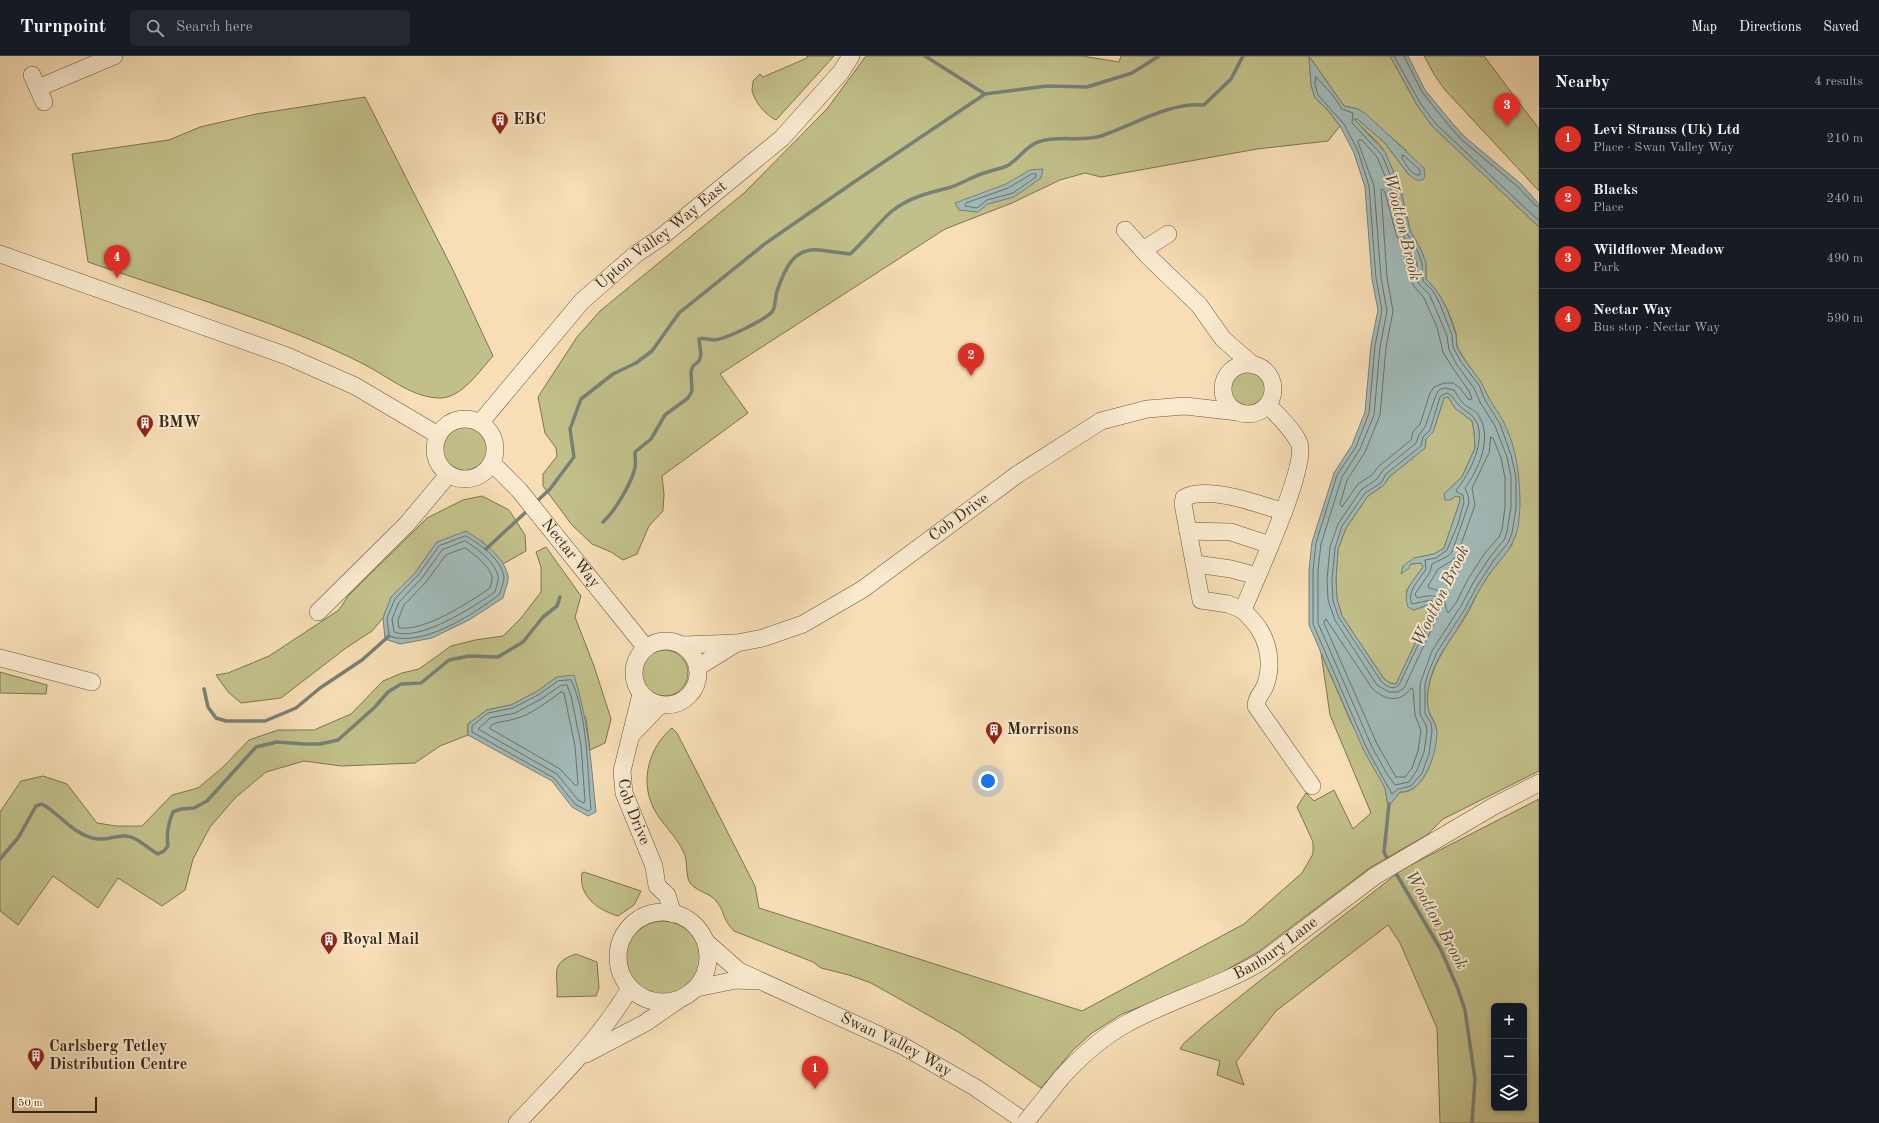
<!DOCTYPE html>
<meta charset="utf-8">
<style>
body{margin:0;font-family:"Old Standard TT",serif;background:#242831;color:#f1f3f6}
.controls{position:absolute;right:12px;bottom:12px;display:grid;overflow:hidden;border-radius:6px;box-shadow:0 2px 6px #0003}
.controls button{width:36px;height:36px;display:grid;place-items:center;padding:0;border:0;border-bottom:1px solid #363941;background:#171b24;color:#f1f3f6;font:20px sans-serif}
.scale{position:absolute;left:12px;bottom:10px;width:85px;box-sizing:border-box;padding-left:4px;border:2px solid #3a2816;border-top:0;font-size:11px;line-height:14px;white-space:nowrap;color:#3a2816;-webkit-text-stroke:3px #faead0;paint-order:stroke}
.you{position:absolute;left:988px;top:725px;width:14px;height:14px;margin:-10px;border:3px solid #fff;border-radius:50%;background:#1a73e8;box-shadow:0 0 0 6px #1a73e833}
.badge{display:grid;place-items:center;width:26px;height:26px;border-radius:50%;background:#d93025;color:#fff;font-size:13px;font-weight:700}
.pin{position:absolute;translate:-50% -33px;filter:drop-shadow(0 1px 2px #0008)}
.pin::after{content:'';position:absolute;top:21px;width:14px;height:12px;background:inherit;clip-path:polygon(0 0,100% 0,50% 100%)}
.list{margin:0;padding:0;list-style:none}
h2{display:flex;justify-content:space-between;align-items:center;height:52px;margin:0;padding:0 16px;font-size:17px}
h2 small{font-size:13px;font-weight:400;color:#9ea1a6}
.list li{display:grid;grid-template-columns:26px 1fr auto;gap:12px;align-items:center;box-sizing:border-box;height:60px;padding:0 16px;border-top:1px solid #363941}
.list b{display:block;font-size:15px;white-space:nowrap}
.list p{margin:0;font-size:13px;white-space:nowrap;color:#9ea1a6}
.list em{font-size:13px;font-style:normal;color:#9ea1a6}
.icon{flex:none;width:22px;height:22px;fill:none;stroke:currentColor;stroke-width:2;stroke-linecap:round;stroke-linejoin:round}
.map{position:relative;flex:none;width:1539px;height:1067px;overflow:hidden}
header{display:flex;align-items:center;gap:24px;box-sizing:border-box;height:56px;padding:0 20px;background:#171b24;border-bottom:1px solid #363941}
header strong{font-size:19px}
nav{display:flex;gap:22px;margin-inline-start:auto;font-size:14px}
.search{width:280px;height:36px;background:#242831;display:flex;align-items:center;gap:10px;box-sizing:border-box;padding:0 14px;border-radius:6px;color:#9ea1a6;font-size:15px}
main{display:flex}
aside{flex:1;background:#171b24}
.map>svg:first-child{display:block}
.green{fill:#c2c08a;stroke:#7e7450;fill-rule:evenodd}
.water{fill:#a1bab8;stroke:#788077;fill-rule:evenodd}
.lines{fill:none;stroke-linecap:round;stroke-linejoin:round}
.shore{stroke:#6e7167;stroke-width:1}
.stream{stroke:#788077;stroke-width:3.5}
.minor-casing{stroke:#69563e;stroke-width:18}
.minor{stroke:#faead0;stroke-width:17}
.minor-bridge-casing{stroke:#69563e;stroke-width:18;stroke-linecap:butt}
.minor-bridge{stroke:#faead0;stroke-width:17}
.labels{text-anchor:middle;dominant-baseline:central;stroke-width:4;stroke-linejoin:round;paint-order:stroke}
.poi-label{font-size:16px;font-weight:bold;fill:#3a2816;stroke:#faead0;text-anchor:start}
.street-label{font-size:16px;fill:#3a2816;stroke:#faead0}
.water-label{font-size:17px;font-style:italic;fill:#544c3e;stroke:#faead0}
</style>
<header>
<strong>Turnpoint</strong>
<div class="search"><svg class="icon" aria-label="search" viewBox="0 0 24 24"><circle cx="10" cy="10" r="6"/><path d="M15 15l6 6"/></svg>Search here</div>
<nav><a>Map</a><a>Directions</a><a>Saved</a></nav>
</header>
<main>
<div class="map">
<svg width="1539" height="1067" viewBox="0 0 1539 1067">
<rect width="100%" height="100%" fill="#f7deb6"/>
<filter id="stains"><feTurbulence type="fractalNoise" baseFrequency=".005" numOctaves="4"/><feColorMatrix values="0 0 0 0 .2 0 0 0 0 .09 0 0 0 0 .02 0 0 0 .5 -.17"/></filter>
<radialGradient id="worn" r=".72"><stop offset=".6" stop-color="#630" stop-opacity="0"/><stop offset="1" stop-color="#630" stop-opacity=".3"/></radialGradient>
<!-- green -->
<g class="green">
<path d="M 807,0 L 834,0 L 776,64 C 767,60 754,46 752,34 C 752,32 753,28 753,25 L 760,18 L 763,21 L 807,2 Z"/>
<path d="M 866,0 L 1082,0 L 1119,6 L 1121,0 L 1309,0 L 1311,29 L 1315,42 L 1326,52 L 1340,70 L 1328,85 L 1257,93 L 1101,121 L 1085,117 L 1060,124 L 1012,147 L 945,173 L 720,318 L 748,357 L 662,420 L 664,438 L 663,455 L 649,470 L 637,498 L 623,504 L 611,496 L 592,488 L 572,469 L 543,430 L 543,418 L 557,400 L 556,392 L 545,377 L 538,341 L 577,281 L 600,255 L 744,137 L 827,53 Z"/>
<path d="M 1309,0 L 1390,0 L 1417,49 L 1432,70 L 1539,171 L 1539,715 L 1443,763 L 1427,779 L 1371,811 L 1258,896 L 1221,917 L 1186,933 L 1122,958 L 1092,977 L 1073,994 L 1041,1032 L 960,977 L 871,927 L 849,919 L 821,912 L 813,906 L 734,875 C 722,863 725,856 717,846 C 711,837 697,836 690,827 C 685,819 688,805 684,797 C 677,780 661,768 653,751 C 640,724 649,691 672,672 L 677,677 L 755,830 L 759,852 L 1082,955 L 1244,868 L 1302,817 L 1313,798 L 1313,786 L 1297,751 L 1306,737 L 1314,745 L 1334,734 L 1353,773 L 1371,757 L 1330,659 L 1321,597 L 1350,664 L 1385,732 L 1388,750 L 1400,736 C 1425,738 1437,695 1436,674 C 1436,667 1433,664 1430,658 C 1425,647 1428,629 1432,619 C 1440,595 1456,577 1469,555 C 1473,547 1476,539 1481,531 C 1490,516 1501,502 1512,489 L 1488,342 C 1480,323 1467,309 1458,292 C 1456,287 1457,282 1456,277 C 1450,257 1441,237 1426,223 L 1426,207 L 1421,194 L 1410,174 L 1400,131 L 1385,97 L 1381,90 L 1354,63 L 1357,63 L 1384,86 L 1409,119 L 1406,94 L 1358,53 L 1344,50 Z"/>
<path d="M 1424,0 L 1484,0 L 1539,73 L 1539,135 L 1445,34 L 1435,20 Z"/>
<path d="M 365,41 L 453,214 L 493,300 C 480,314 462,342 440,342 C 414,342 391,323 369,311 C 356,304 343,298 330,292 C 252,258 169,234 88,206 L 72,98 L 169,84 L 200,71 L 256,58 Z"/>
<circle cx="1248" cy="333" r="17"/>
<path d="M 1448,341 L 1455,352 L 1472,365 L 1474,375 L 1475,392 L 1462,421 L 1444,438 L 1450,444 L 1456,440 L 1460,441 L 1460,445 L 1444,492 L 1434,498 L 1414,502 L 1411,508 L 1421,507 L 1423,511 L 1406,535 L 1414,554 L 1431,548 L 1432,552 L 1396,628 L 1390,627 L 1384,623 L 1342,560 L 1337,543 L 1336,524 L 1338,493 L 1346,472 L 1368,440 L 1384,429 L 1389,421 L 1425,392 L 1426,383 L 1433,376 L 1444,342 Z"/>
<circle cx="464" cy="393" r="25"/>
<path d="M 482,440 L 509,454 L 525,479 L 526,495 L 503,508 L 482,485 L 437,486 L 415,517 L 392,541 L 383,562 L 372,575 L 346,592 L 281,642 L 241,647 L 228,636 L 216,619 L 228,617 L 269,600 L 339,554 L 348,540 L 427,462 L 463,444 Z"/>
<path d="M 546,491 L 581,540 L 575,561 L 594,610 L 611,663 L 605,687 L 590,694 L 586,662 L 557,621 L 536,636 L 511,649 L 487,654 L 468,668 L 468,679 L 440,690 L 415,707 L 341,710 L 304,705 L 266,716 L 235,742 L 210,771 L 193,803 L 185,834 L 162,850 L 118,822 L 98,852 L 53,820 L 18,869 L 0,855 L 0,756 L 21,725 L 43,720 L 67,728 L 97,767 L 116,770 L 142,770 L 172,739 L 198,732 L 222,712 L 249,684 L 278,674 L 314,674 L 351,658 L 383,625 L 402,617 L 419,613 L 451,590 L 475,584 L 503,580 L 521,562 L 541,536 L 541,511 L 536,496 Z"/>
<circle cx="665" cy="617" r="23"/>
<path d="M 0,616 L 47,629 L 46,638 L 0,637 Z"/>
<path d="M 1539,743 L 1539,1067 L 1440,1067 L 1437,972 L 1400,887 L 1388,869 L 1276,955 L 1236,1006 L 1244,1029 L 1217,1019 L 1220,1005 L 1180,993 L 1184,987 L 1207,967 L 1262,923 L 1403,813 ZM 1494,950 L 1524,950 L 1524,1052 L 1494,1052 Z"/>
<path d="M 584,816 L 641,835 L 634,849 L 618,860 C 598,854 578,840 582,817 Z"/>
<circle cx="663" cy="902" r="37"/>
<path d="M 576,898 L 597,906 L 599,932 L 596,940 L 557,941 C 559,920 548,907 576,898 Z"/>
</g>
<!-- water -->
<g class="water">
<path d="M 1309,0 L 1344,50 L 1358,53 L 1366,58 L 1424,112 L 1425,120 L 1423,124 L 1416,124 L 1409,119 L 1384,86 L 1357,63 L 1354,63 L 1385,96 L 1400,131 L 1410,174 L 1421,194 L 1426,207 L 1426,223 C 1441,237 1449,256 1455,276 C 1457,280 1456,286 1457,291 C 1463,304 1473,314 1481,326 C 1484,331 1486,337 1489,342 C 1493,350 1499,357 1503,365 C 1517,392 1520,421 1520,451 C 1519,460 1519,472 1515,481 C 1510,495 1497,507 1488,520 C 1476,538 1467,557 1456,575 C 1445,591 1432,609 1429,629 C 1427,636 1427,649 1429,656 C 1431,663 1436,667 1437,675 C 1437,696 1425,737 1400,736 L 1388,751 L 1385,732 L 1364,695 L 1309,569 L 1309,514 L 1312,486 L 1334,417 L 1352,389 L 1365,356 L 1371,289 L 1378,254 L 1372,223 L 1365,131 L 1354,97 L 1340,70 L 1326,52 L 1315,42 L 1311,29 ZM 1448,341 L 1455,352 L 1472,365 L 1474,375 L 1475,392 L 1462,421 L 1444,438 L 1445,444 L 1450,444 L 1456,440 L 1460,441 L 1460,445 L 1444,492 L 1434,498 L 1414,502 L 1403,510 L 1401,518 L 1409,512 L 1411,508 L 1421,507 L 1423,511 C 1413,526 1402,533 1408,551 L 1414,554 L 1430,548 L 1432,552 L 1396,628 L 1390,627 L 1384,623 L 1342,560 L 1337,543 L 1336,524 L 1338,493 L 1346,472 L 1368,440 L 1384,429 L 1389,421 L 1425,392 L 1426,383 L 1433,376 L 1444,342 Z"/>
<path d="M 1390,0 L 1408,0 L 1425,34 L 1453,68 L 1465,81 L 1521,128 L 1539,148 L 1539,171 L 1432,70 L 1417,49 Z"/>
<path d="M 1043,113 L 1041,122 L 1014,141 L 988,148 L 978,156 L 959,154 L 955,147 L 1006,128 L 1030,114 Z"/>
<path d="M 466,475 C 482,485 504,500 508,520 C 509,526 504,536 503,542 L 469,564 L 432,582 L 400,588 L 385,583 L 383,562 L 391,541 L 415,517 L 437,486 Z"/>
<path d="M 574,619 C 589,667 591,708 596,756 L 588,760 L 572,751 L 552,725 L 468,679 L 468,668 L 487,654 L 511,649 L 536,636 L 557,621 Z"/>
</g>
<g class="lines">
<!-- shore -->
<g class="shore">
<path d="M 1394,0 L 1420,47 L 1436,68 L 1539,165"/>
<path d="M 1404,0 L 1422,36 L 1450,71 L 1462,84 L 1518,131 L 1535,149 L 1539,151"/>
<path d="M 1316,21 L 1332,38 L 1342,53 L 1353,57 L 1352,67 L 1382,99 L 1396,133 L 1406,176 L 1418,196 L 1422,207 L 1423,225 L 1433,235 L 1440,248 L 1452,279 L 1453,291 L 1461,306 L 1479,329 L 1485,344 L 1500,368 L 1511,399 L 1516,421 L 1516,452 L 1512,477 L 1508,487 L 1494,504 L 1477,530 L 1465,553 L 1437,596 L 1429,615 L 1425,628 L 1425,658 L 1431,667 L 1432,675 L 1429,698 L 1422,717 L 1411,730 L 1398,733 L 1392,738 L 1367,693 L 1313,568 L 1313,514 L 1316,487 L 1337,419 L 1356,391 L 1369,357 L 1375,290 L 1382,254 L 1376,222 L 1369,130 L 1358,95 L 1344,68 L 1318,39 L 1315,28 Z"/>
<path d="M 1359,84 L 1362,84 L 1377,101 L 1391,134 L 1402,177 L 1413,198 L 1417,208 L 1418,227 L 1429,238 L 1435,251 L 1447,280 L 1449,294 L 1457,309 L 1474,332 L 1480,346 L 1495,370 L 1507,401 L 1511,421 L 1511,451 L 1507,476 L 1504,484 L 1490,501 L 1473,527 L 1461,550 L 1432,595 L 1420,628 L 1420,658 L 1426,669 L 1427,675 L 1424,696 L 1417,714 L 1409,726 L 1395,729 L 1387,718 L 1372,691 L 1318,567 L 1318,514 L 1321,488 L 1342,421 L 1360,393 L 1374,359 L 1380,291 L 1387,255 L 1381,222 L 1374,130 L 1358,86 Z"/>
<path d="M 1403,99 L 1420,114 L 1420,119 C 1411,120 1406,108 1402,102 Z"/>
<path d="M 1032,118 L 1036,118 L 1036,121 L 1013,137 L 987,144 L 977,152 L 965,150 L 966,147 L 1008,132 Z"/>
<path d="M 1382,133 L 1385,136 L 1396,178 L 1411,209 L 1413,229 L 1424,242 L 1437,271 L 1443,296 L 1452,311 L 1469,335 L 1472,343 L 1469,344 L 1460,332 L 1453,327 L 1444,327 L 1434,331 L 1430,337 L 1420,368 L 1413,376 L 1411,384 L 1379,410 L 1372,419 L 1358,428 L 1342,451 L 1340,448 L 1347,424 L 1365,396 L 1380,359 L 1386,292 L 1393,255 L 1387,221 L 1381,135 Z"/>
<path d="M 1445,332 L 1454,334 C 1457,338 1459,343 1463,347 C 1467,352 1476,354 1479,360 C 1493,383 1478,414 1465,432 L 1468,439 L 1469,447 L 1452,496 L 1448,500 L 1432,508 L 1430,516 L 1415,538 L 1417,542 C 1429,539 1443,536 1440,555 L 1404,632 L 1398,636 L 1389,636 L 1377,629 L 1335,564 L 1328,544 L 1327,524 L 1330,491 L 1338,468 L 1361,434 L 1377,423 L 1383,414 L 1416,387 L 1419,379 L 1425,371 L 1436,339 L 1439,334 Z"/>
<path d="M 1447,337 C 1453,339 1455,346 1460,350 C 1464,355 1471,357 1474,362 C 1489,380 1469,420 1456,434 L 1457,436 L 1463,439 L 1464,446 L 1458,468 L 1447,494 L 1436,502 L 1425,504 L 1426,513 C 1420,523 1406,536 1412,548 L 1431,544 L 1434,547 L 1435,553 L 1399,629 C 1393,635 1386,630 1381,625 L 1339,562 L 1333,545 L 1332,524 L 1335,492 L 1342,470 L 1365,437 L 1381,427 L 1386,418 L 1421,390 L 1423,381 L 1430,374 L 1440,341 Z"/>
<path d="M 1491,381 L 1493,382 L 1501,402 L 1505,422 L 1505,451 L 1502,474 L 1499,481 L 1485,497 L 1468,523 L 1456,547 L 1448,557 C 1442,546 1449,536 1429,532 L 1428,530 L 1438,513 L 1453,504 L 1458,497 L 1475,449 L 1472,432 L 1489,397 Z"/>
<path d="M 466,480 C 480,488 501,503 504,521 C 504,526 501,534 499,539 C 473,558 423,592 389,580 L 387,562 L 395,543 L 418,519 L 439,490 Z"/>
<path d="M 465,485 C 477,492 495,506 498,520 C 499,525 496,531 495,536 C 473,551 420,586 394,576 L 392,563 L 399,546 L 422,522 L 442,494 Z"/>
<path d="M 465,492 C 473,497 493,513 492,523 C 492,526 490,530 490,532 C 468,547 426,575 399,572 L 398,564 L 404,549 L 426,526 L 446,499 Z"/>
<path d="M 1326,563 L 1372,632 C 1384,644 1400,648 1411,632 L 1413,633 L 1415,659 L 1421,675 L 1418,695 L 1412,712 L 1405,721 L 1396,721 L 1377,688 L 1324,567 Z"/>
<path d="M 571,624 C 588,659 587,714 591,753 L 588,755 L 575,748 L 554,722 L 472,676 L 472,670 L 488,657 L 513,652 L 538,639 L 558,625 Z"/>
<path d="M 567,629 L 571,640 L 581,689 L 585,745 L 584,747 L 578,744 L 557,718 L 478,673 L 490,662 L 515,657 L 541,643 L 560,630 Z"/>
<path d="M 561,636 L 564,637 L 565,642 L 575,690 L 578,728 L 576,730 L 560,713 L 489,672 C 493,665 506,666 514,663 C 531,659 547,646 561,636 Z"/>
</g>
<!-- stream -->
<g class="stream">
<path d="M 925,0 L 985,38 L 1047,30 L 1087,31 L 1132,17 L 1159,0"/>
<path d="M 535,447 L 550,433 L 574,401 L 570,373 L 581,343 L 613,318 L 636,307 L 652,295 L 679,257 L 766,187 L 857,124 L 985,38"/>
<path d="M 603,466 C 615,455 631,428 635,412 C 636,407 635,401 635,396 L 651,383 L 665,359 L 688,342 L 692,335 L 691,316 L 693,310 L 699,305 L 701,299 L 699,283 C 704,281 709,284 714,284 C 726,283 763,265 772,256 C 776,251 775,241 777,235 C 784,215 793,191 819,194 C 829,195 839,197 850,198 C 865,185 877,168 892,155 C 908,142 928,137 948,132 C 959,129 970,122 981,118 C 989,115 999,113 1007,110 C 1018,104 1026,90 1038,86 C 1058,79 1081,86 1101,80 C 1134,69 1169,46 1204,49 L 1231,23 L 1243,0"/>
<path d="M 486,493 L 528,454"/>
<path d="M 204,633 L 208,651 L 216,662 L 226,665 L 265,665 L 296,652 L 320,632 L 362,604 L 389,580"/>
<path d="M 1389,748 L 1384,796 L 1389,806"/>
<path d="M 0,803 L 18,782 L 36,750 L 42,748 C 60,758 71,776 92,782 C 107,786 113,779 126,780 C 138,781 147,792 158,798 L 164,795 L 168,790 C 166,778 168,768 173,756 L 181,753 L 194,752 L 207,745 L 256,691 L 277,686 L 304,688 L 320,688 L 338,684 L 375,651 L 388,636 L 401,628 L 421,627 L 449,604 L 469,600 L 498,601 L 523,586 L 543,561 L 557,550 L 560,541"/>
<path d="M 1394,814 L 1441,894 L 1458,933 L 1465,954 L 1475,1023 L 1472,1067"/>
</g>
<defs>
<g id="minor">
<path d="M 32,19 L 44,46"/>
<path d="M 38,32 L 114,0"/>
<path d="M 1125,174 L 1149,201 L 1199,249 L 1223,283 L 1253,309"/>
<path d="M 1143,194 L 1168,178"/>
<path d="M 0,198 L 287,300 L 355,330 L 438,379"/>
<circle cx="1248" cy="333" r="25"/>
<path d="M 1268,349 C 1278,360 1292,372 1299,387 C 1309,409 1254,526 1243,554 C 1248,560 1255,566 1259,573 C 1270,590 1272,612 1265,630 C 1262,638 1256,641 1256,650 L 1312,730"/>
<circle cx="465" cy="393" r="30"/>
<path id="s1" d="M 480,367 L 582,245 L 636,198 L 660,182 L 782,82 L 841,16 L 851,0"/>
<path id="s2" d="M 492,407 L 519,434 L 646,592"/>
<path d="M 1188,475 L 1231,476 L 1270,489"/>
<path d="M 1196,508 L 1231,513 L 1257,520"/>
<path d="M 1243,554 L 1228,548 L 1201,544 L 1183,448 L 1184,442 C 1208,429 1259,448 1284,456"/>
<path d="M 318,556 L 406,469 L 448,419"/>
<circle cx="666" cy="617" r="32"/>
<path id="s3" d="M 683,589 L 737,587 L 763,582 L 803,568 L 863,533 L 1018,418 L 1101,365 L 1147,353 L 1185,350 L 1238,356"/>
<path d="M 0,602 L 92,626"/>
<path d="M 698,611 L 735,588"/>
<path id="s4" d="M 641,638 L 622,715 L 624,737 L 654,810 L 657,830 L 667,839 L 673,858"/>
<path d="M 631,679 L 660,649"/>
<circle cx="663" cy="901" r="45"/>
<path id="s5" d="M 705,885 L 739,915 L 903,990 L 976,1032 L 1027,1067"/>
<path d="M 697,932 L 736,924 L 754,925"/>
<path d="M 586,998 L 645,967 L 677,945"/>
<path id="s6" d="M 1061,1022 C 1080,1001 1101,982 1126,968 C 1171,943 1220,931 1264,904 L 1375,820 L 1494,750 L 1539,727"/>
<path d="M 517,1067 C 558,1024 600,983 630,932"/>
</g>
</defs>
<!-- minor casing -->
<use href="#minor" class="minor-casing"/>
<!-- minor -->
<use href="#minor" class="minor"/>
<defs>
<path id="minor-bridge" d="M 1025,1067 L 1061,1022"/>
</defs>
<!-- minor-bridge casing -->
<use href="#minor-bridge" class="minor-bridge-casing"/>
<!-- minor-bridge -->
<use href="#minor-bridge" class="minor-bridge"/>
</g>
<!-- icons -->
<defs>
<symbol id="building-pin" viewBox="-11 -11 22 30"><path d="M0 17L-7.5 6A9.5 9.5 0 1 1 7.5 6Z" fill="#8f2418" stroke="#faead0"/><path d="M-4-6H4V6H1V3H-1V6H-4ZM-2.5-4.3h1.7v1.8h-1.7ZM.8-4.3h1.7v1.8H.8ZM-2.5-1h1.7V.8h-1.7ZM.8-1h1.7V.8H.8Z" fill="#fff"/></symbol>
</defs>
<g fill-rule="evenodd">
<use href="#building-pin" x="490" y="54" width="20" height="27"/>
<use href="#building-pin" x="135" y="357" width="20" height="27"/>
<use href="#building-pin" x="984" y="664" width="20" height="27"/>
<use href="#building-pin" x="319" y="874" width="20" height="27"/>
<use href="#building-pin" x="26" y="990" width="20" height="27"/>
</g>
<g class="labels">
<!-- poi labels -->
<g class="poi-label">
<text x="513" y="64">EBC</text>
<text x="158" y="367">BMW</text>
<text x="1007" y="674">Morrisons</text>
<text x="342" y="884">Royal Mail</text>
<text x="49" y="991">Carlsberg Tetley<tspan x="49" dy="18">Distribution Centre</tspan></text>
</g>
<!-- street labels -->
<g class="street-label">
<text stroke="none"><textPath href="#s1" startOffset="262">Upton Valley Way East</textPath></text>
<text stroke="none"><textPath href="#s3" startOffset="312">Cob Drive</textPath></text>
<text stroke="none"><textPath href="#s2" startOffset="120">Nectar Way</textPath></text>
<text stroke="none"><textPath href="#s4" startOffset="122">Cob Drive</textPath></text>
<text stroke="none"><textPath href="#s6" startOffset="253">Banbury Lane</textPath></text>
<text stroke="none"><textPath href="#s5" startOffset="219">Swan Valley Way</textPath></text>
</g>
<!-- water labels -->
<g class="water-label">
<text transform="translate(1402 171) rotate(76)">Wootton Brook</text>
<text transform="translate(1441 540) rotate(-64)">Wootton Brook</text>
<text transform="translate(1436 864) rotate(61)">Wootton Brook</text>
</g>
</g>
<rect width="100%" height="100%" filter="url(#stains)"/>
<rect width="100%" height="100%" fill="url(#worn)"/>
</svg>
<div class="controls">
<button>+</button>
<button>−</button>
<button><svg class="icon" aria-label="layers" viewBox="0 0 24 24"><path d="M12 4l9 5-9 5-9-5zM3 14l9 5 9-5"/></svg></button>
</div>
<div class="scale">50 m</div>
<div class="you"></div>
<div class="pin badge" style="left:815px;top:1033px">1</div>
<div class="pin badge" style="left:971px;top:320px">2</div>
<div class="pin badge" style="left:1507px;top:70px">3</div>
<div class="pin badge" style="left:117px;top:222px">4</div>
</div>
<aside>
<h2>Nearby<small>4 results</small></h2>
<ul class="list">
<li><span class="badge">1</span><div><b>Levi Strauss (Uk) Ltd</b><p>Place · Swan Valley Way</p></div><em>210 m</em></li>
<li><span class="badge">2</span><div><b>Blacks</b><p>Place</p></div><em>240 m</em></li>
<li><span class="badge">3</span><div><b>Wildflower Meadow</b><p>Park</p></div><em>490 m</em></li>
<li><span class="badge">4</span><div><b>Nectar Way</b><p>Bus stop · Nectar Way</p></div><em>590 m</em></li>
</ul>
</aside>
</main>
